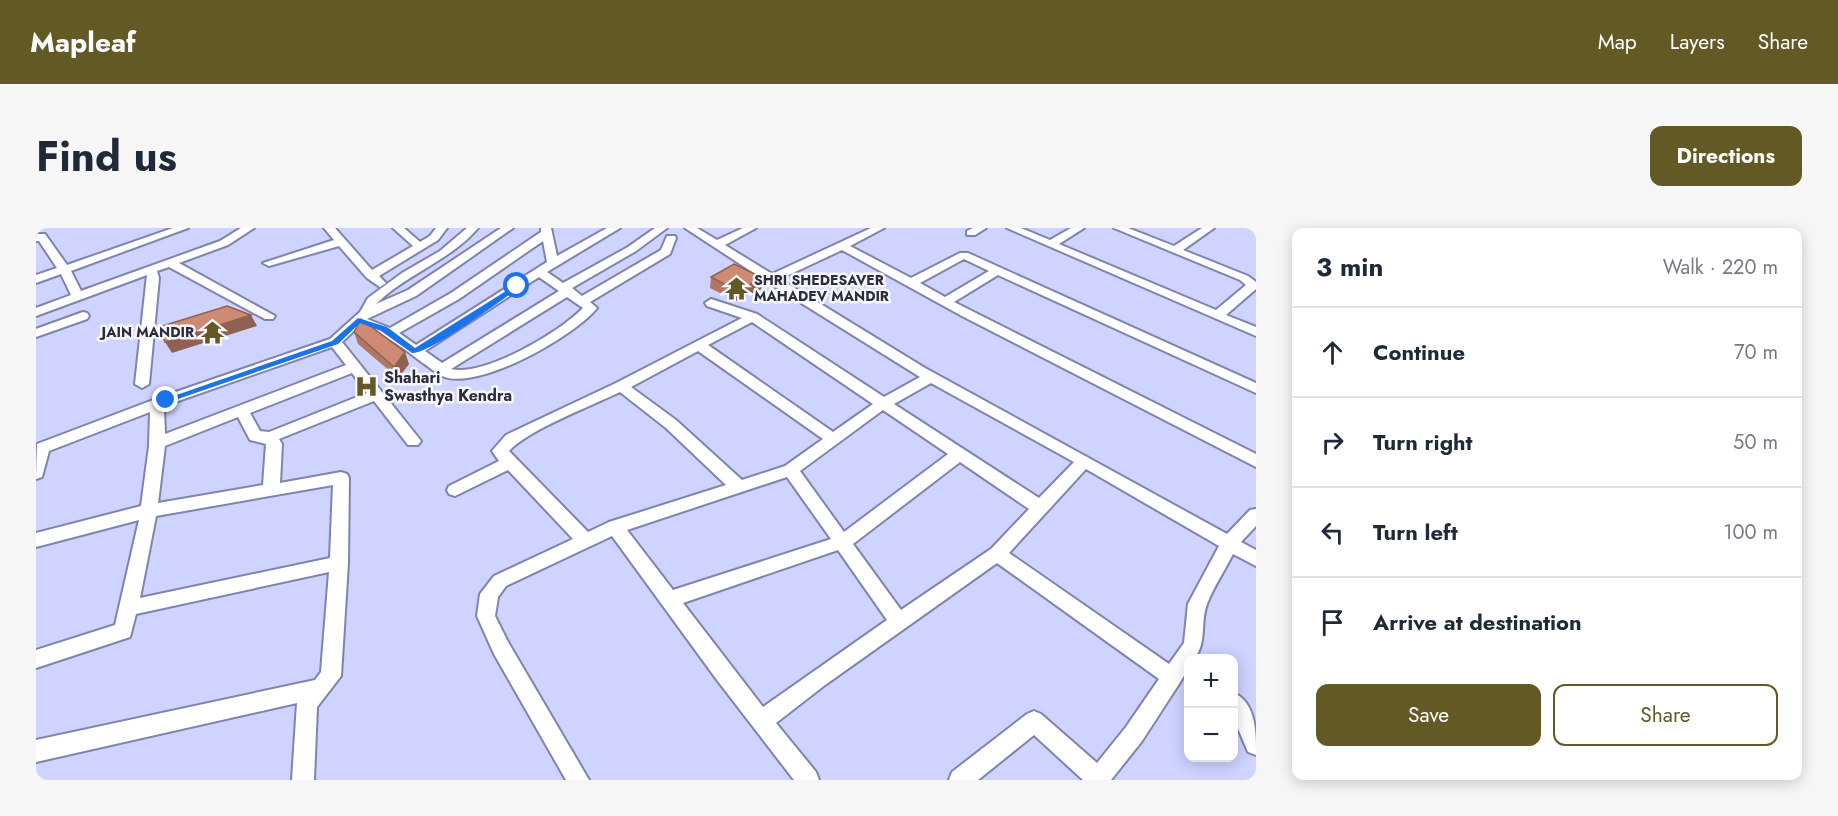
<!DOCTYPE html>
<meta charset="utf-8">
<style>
body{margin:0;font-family:Jost,sans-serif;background:#f6f6f7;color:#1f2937}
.controls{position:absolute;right:18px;bottom:18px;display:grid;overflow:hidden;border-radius:12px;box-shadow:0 3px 15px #0003}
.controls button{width:54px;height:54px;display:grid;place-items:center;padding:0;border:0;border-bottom:2px solid #e0e1e3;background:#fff;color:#1f2937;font:30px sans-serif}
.stop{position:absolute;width:18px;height:18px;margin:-14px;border:4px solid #1a73e8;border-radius:50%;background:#fff}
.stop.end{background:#1a73e8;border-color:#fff;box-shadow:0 2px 6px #0008}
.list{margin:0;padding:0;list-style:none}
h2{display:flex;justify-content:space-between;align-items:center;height:78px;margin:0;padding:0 24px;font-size:26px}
h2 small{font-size:20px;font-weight:400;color:#747a83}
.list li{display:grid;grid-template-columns:39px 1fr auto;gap:18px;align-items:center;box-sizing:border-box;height:90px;padding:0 24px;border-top:2px solid #e0e1e3}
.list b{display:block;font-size:22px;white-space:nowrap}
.list em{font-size:20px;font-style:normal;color:#747a83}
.actions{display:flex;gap:12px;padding:18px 24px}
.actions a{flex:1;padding:14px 0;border:2px solid #625925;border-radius:12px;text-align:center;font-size:21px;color:#625925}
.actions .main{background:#625925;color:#fff}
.icon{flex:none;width:33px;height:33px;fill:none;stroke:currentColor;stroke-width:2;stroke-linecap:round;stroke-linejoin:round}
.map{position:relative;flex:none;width:1220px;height:552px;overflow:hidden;border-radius:12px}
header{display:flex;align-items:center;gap:36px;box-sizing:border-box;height:84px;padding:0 30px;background:#625925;color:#fff}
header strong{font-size:28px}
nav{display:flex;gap:33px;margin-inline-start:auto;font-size:21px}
.intro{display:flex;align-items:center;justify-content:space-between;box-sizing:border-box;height:144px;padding:0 36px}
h1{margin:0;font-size:42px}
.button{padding:15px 27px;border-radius:12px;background:#625925;color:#fff;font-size:21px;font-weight:700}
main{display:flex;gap:36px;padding:0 36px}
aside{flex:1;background:#fff;border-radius:12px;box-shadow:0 3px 15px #0003}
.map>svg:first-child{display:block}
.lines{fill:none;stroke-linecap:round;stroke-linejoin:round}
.minor-casing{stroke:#7f84ac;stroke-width:4}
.minor{fill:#fff;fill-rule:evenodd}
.wall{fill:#b17763}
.shaded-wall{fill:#906150}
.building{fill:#ce8a73;stroke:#906150;stroke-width:1.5}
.route{fill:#1a73e8}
.labels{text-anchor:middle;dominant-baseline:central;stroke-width:5;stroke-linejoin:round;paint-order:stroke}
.far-poi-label{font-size:14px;font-weight:bold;fill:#2b2d3d;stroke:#f7f7fc;text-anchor:start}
.poi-label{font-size:16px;font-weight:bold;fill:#2b2d3d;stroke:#f7f7fc;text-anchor:start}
</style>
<header>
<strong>Mapleaf</strong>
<nav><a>Map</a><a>Layers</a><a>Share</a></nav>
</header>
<div class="intro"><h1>Find us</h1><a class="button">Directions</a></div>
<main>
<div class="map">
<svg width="1220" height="552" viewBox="0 0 1220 552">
<rect width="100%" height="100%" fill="#ced3ff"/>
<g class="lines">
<defs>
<g id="minor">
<path d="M 137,0 L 152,0 L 35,43 L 45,63 L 184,13 L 205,0 L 218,0 L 192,17 L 143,35 L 239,88 L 237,91 L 229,91 L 133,39 L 121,43 L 123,50 L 113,156 L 106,160 L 99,156 L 111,47 L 0,88 L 0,80 L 35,67 L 25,46 L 0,55 L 0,47 L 21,40 L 3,13 L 0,13 L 0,6 L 9,6 L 31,37 Z"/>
<path d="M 288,0 L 299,0 L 336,42 L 377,18 L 357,0 L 368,0 L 384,14 L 394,8 L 400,0 L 411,0 L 402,12 L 343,48 L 350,55 L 344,59 L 331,50 L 303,18 L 233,38 L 227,35 L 298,12 Z"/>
<path d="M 431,0 L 442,0 C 414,33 370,46 340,76 L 372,62 L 465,0 L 477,0 L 380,68 L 331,91 L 354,100 L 415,65 L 505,4 L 505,0 L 515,0 L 521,28 L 571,0 L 584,0 L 511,44 L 527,55 L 592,19 L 619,0 L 631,0 L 600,23 L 536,60 L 546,68 L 625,22 L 631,8 L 639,8 L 640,10 L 634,26 L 554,74 L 561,80 C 539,108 441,164 406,148 C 400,145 393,139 387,135 C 367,120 348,105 324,97 L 306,114 L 385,213 L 382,217 L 372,217 L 338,173 L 243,211 L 246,216 L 244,255 L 305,244 L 311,246 L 313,250 L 312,335 L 305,448 L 281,479 L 278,552 L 256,552 L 261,475 L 0,534 L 0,512 L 279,452 L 285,444 L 293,344 L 100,386 L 94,409 L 0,440 L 0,422 L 79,397 L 103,292 L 0,319 L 0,305 L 105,278 L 113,218 L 114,184 L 13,223 L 6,249 L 0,251 L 1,216 L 125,169 L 294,111 L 324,84 L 332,70 L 366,45 L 404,23 ZM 507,13 L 511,34 L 380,117 L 363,105 L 423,71 ZM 503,49 L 523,63 L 406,135 L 389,123 ZM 531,69 L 547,80 C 524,104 448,149 415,141 ZM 296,119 L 310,137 L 129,206 L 128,178 ZM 316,145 L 331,165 L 233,204 L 224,203 L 214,185 ZM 202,189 L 214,212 L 230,216 L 227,257 L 122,275 L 129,218 ZM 297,257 L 294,330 L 104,370 L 120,288 Z"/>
<path d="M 649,0 L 661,0 L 681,12 L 707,0 L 720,0 L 689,17 L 736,46 L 835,0 L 848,0 L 814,18 L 875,50 L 924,25 L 932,25 L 1220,155 L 1220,165 L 962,47 L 918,74 L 1220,226 L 1220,239 L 926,88 L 806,22 L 744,51 L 889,140 L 1191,306 L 1214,282 L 1220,281 L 1220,298 L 1205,314 L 1220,322 L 1220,338 L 1197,326 C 1189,342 1177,360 1171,376 C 1164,395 1171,413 1159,430 L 1152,430 L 1152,441 L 1143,456 L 1106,513 L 1075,552 L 1047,552 L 998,507 L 942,552 L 913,552 L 916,544 L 991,486 L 998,483 L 1005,486 L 1061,535 L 1090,499 L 1123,451 L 961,335 L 789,457 L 740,495 L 780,544 L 783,552 L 758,552 L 681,452 L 576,308 L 470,358 L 462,369 L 459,388 L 472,414 L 553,552 L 530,552 L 458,426 L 441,388 L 444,366 L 458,348 L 537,311 L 472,242 L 419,268 L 413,266 L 411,262 L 413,258 L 463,233 L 456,223 L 470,207 L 580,155 L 706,90 L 671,78 L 669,75 L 675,71 L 721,86 L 848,169 L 884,149 L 730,53 ZM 928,31 L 953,43 L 909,69 L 884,55 ZM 716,94 L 837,176 L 797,204 L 672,117 ZM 662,123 L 787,211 L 749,238 L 706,252 L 640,192 L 595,159 ZM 895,155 L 1038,234 L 1003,270 L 858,176 ZM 584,164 L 630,200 L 690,257 L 573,294 L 552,304 L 473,223 C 492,202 555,178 584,164 ZM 847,182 L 912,226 L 808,304 L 764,243 ZM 924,234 L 993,281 L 955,321 L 865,382 L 817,316 ZM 1050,241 L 1183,318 L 1152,376 L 1148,415 L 1133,436 L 973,325 ZM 751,249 L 795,311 L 637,362 L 591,302 ZM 802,322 L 851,392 L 727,479 L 647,375 Z"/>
<path d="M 937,0 L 950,0 L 939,7 L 931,7 L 931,3 Z"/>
<path d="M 971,0 L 985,0 L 1014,12 L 1035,0 L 1048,0 L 1023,16 L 1180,82 L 1210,57 L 1204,52 L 1078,0 L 1092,0 L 1138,18 L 1166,0 L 1178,0 L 1147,22 L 1212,48 L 1220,54 L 1220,61 L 1190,87 L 1220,99 L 1220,108 Z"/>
<path d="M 47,84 L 51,85 L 53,88 L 51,91 L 0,109 L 0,101 Z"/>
<path d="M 1198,465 C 1220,475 1220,504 1220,527 L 1212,524 L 1198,491 Z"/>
</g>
</defs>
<!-- minor casing -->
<use href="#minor" class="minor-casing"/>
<!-- minor -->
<use href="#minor" class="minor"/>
</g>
<!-- wall -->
<g class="wall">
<path d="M 675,49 L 725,61 L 700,73 L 674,60 Z"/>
<path d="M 318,104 L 373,136 L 362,150 L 322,116 Z"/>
</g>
<!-- shaded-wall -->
<g class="shaded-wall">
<path d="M 727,50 L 725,61 L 700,73 L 701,63 Z"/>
<path d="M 215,87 L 221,98 L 136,125 L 129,114 Z"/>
<path d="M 369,124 L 373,136 L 362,150 L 358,139 Z"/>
</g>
<!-- building -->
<g class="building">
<path d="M 698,36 L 727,50 L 701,63 L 675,49 Z"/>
<path d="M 191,78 L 215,87 L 129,114 L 123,99 Z"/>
<path d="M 325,91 L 369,124 L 358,139 L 318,104 Z"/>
</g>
<!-- route -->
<path class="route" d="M 481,56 L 483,60 C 465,72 394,126 376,125 L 345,103 L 324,95 L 302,116 L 133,174 L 126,172 L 296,113 L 322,90 L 351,99 L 379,120 Z"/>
<!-- icons -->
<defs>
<symbol id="temple-bare" viewBox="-9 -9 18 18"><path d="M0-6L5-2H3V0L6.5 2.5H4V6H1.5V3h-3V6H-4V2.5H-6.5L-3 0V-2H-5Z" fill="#625925" stroke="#f7f7fc" stroke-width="2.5" paint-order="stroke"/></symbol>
<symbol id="hospital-bare" viewBox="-9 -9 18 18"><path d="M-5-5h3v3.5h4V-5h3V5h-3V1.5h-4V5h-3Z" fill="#625925" stroke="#f7f7fc" stroke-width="2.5" paint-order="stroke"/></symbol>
</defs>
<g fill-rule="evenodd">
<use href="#temple-bare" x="684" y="44" width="33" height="33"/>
<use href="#temple-bare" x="160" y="88" width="33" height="33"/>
<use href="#hospital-bare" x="314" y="142" width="33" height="33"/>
</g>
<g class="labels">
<!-- far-poi labels -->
<g class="far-poi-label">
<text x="718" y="52">SHRI SHEDESAVER<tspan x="718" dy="16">MAHADEV MANDIR</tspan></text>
<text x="158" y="104" text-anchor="end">JAIN MANDIR</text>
</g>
<!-- poi labels -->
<g class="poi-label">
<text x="348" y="149">Shahari<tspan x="348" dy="18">Swasthya Kendra</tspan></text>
</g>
</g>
</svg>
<div class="controls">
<button>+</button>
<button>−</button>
</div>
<div class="stop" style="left:481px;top:58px"></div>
<div class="stop end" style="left:130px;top:172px"></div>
</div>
<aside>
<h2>3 min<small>Walk · 220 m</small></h2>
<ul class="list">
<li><svg class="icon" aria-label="ahead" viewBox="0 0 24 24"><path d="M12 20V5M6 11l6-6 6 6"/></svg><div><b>Continue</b></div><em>70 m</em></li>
<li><svg class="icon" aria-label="right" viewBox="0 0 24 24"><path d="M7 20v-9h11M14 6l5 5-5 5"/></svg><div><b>Turn right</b></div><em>50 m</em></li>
<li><svg class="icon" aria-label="left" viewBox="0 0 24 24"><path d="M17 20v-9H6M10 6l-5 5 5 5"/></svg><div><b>Turn left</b></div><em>100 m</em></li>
<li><svg class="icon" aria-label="arrive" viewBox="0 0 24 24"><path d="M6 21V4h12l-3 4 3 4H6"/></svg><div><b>Arrive at destination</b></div></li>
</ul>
<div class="actions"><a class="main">Save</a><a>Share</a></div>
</aside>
</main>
